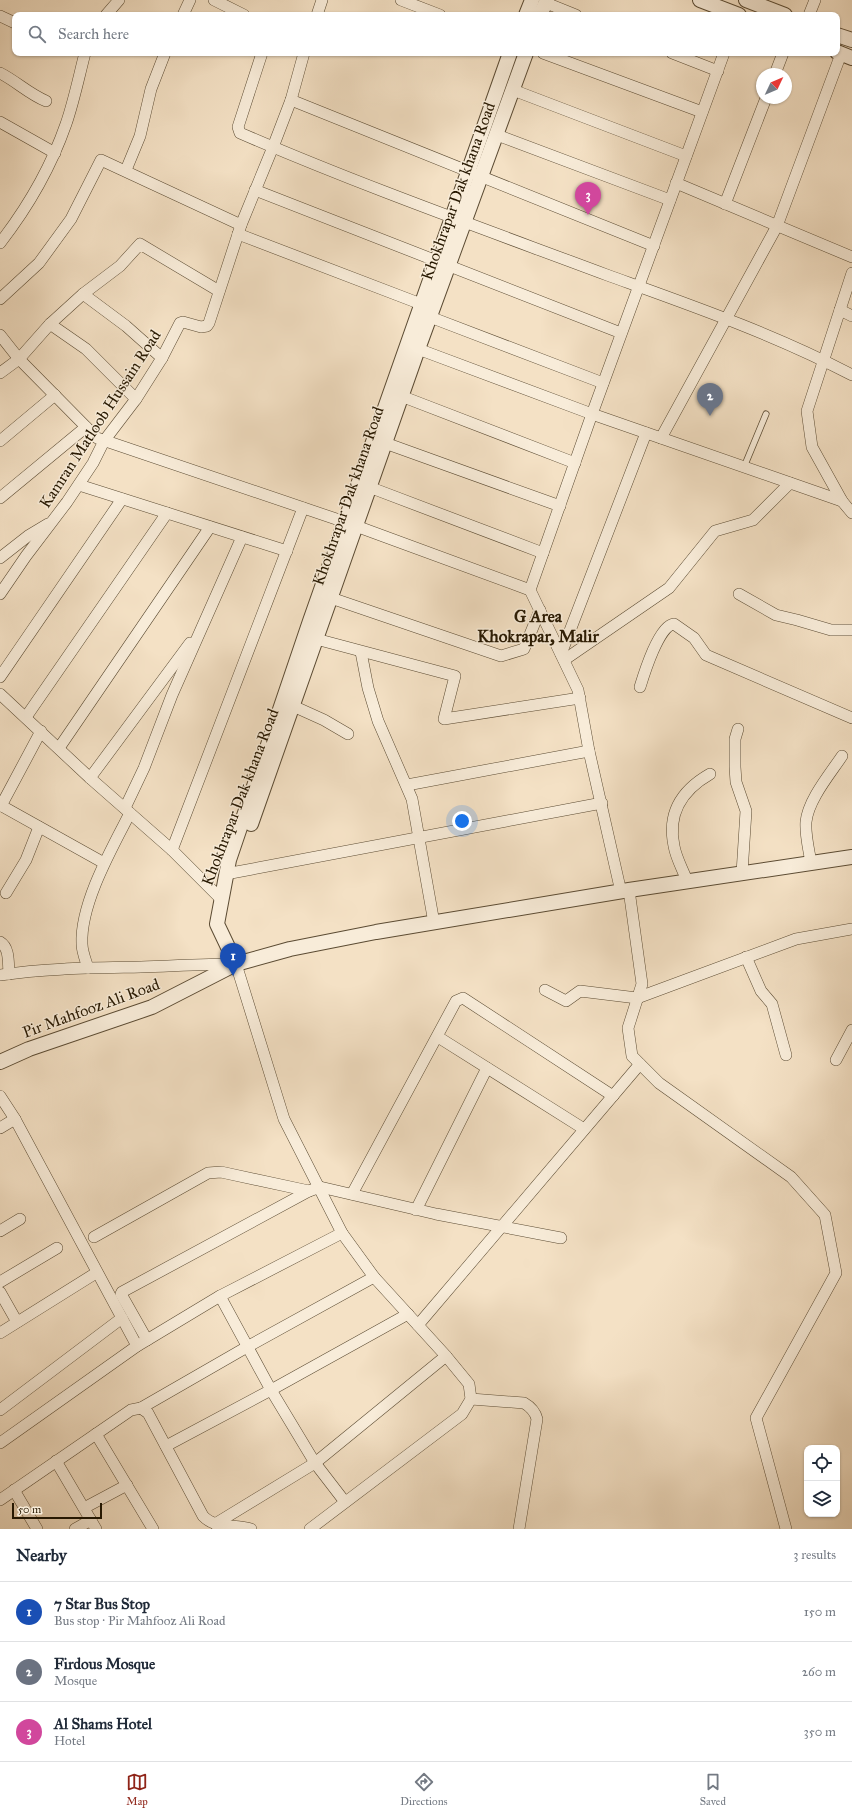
<!DOCTYPE html>
<meta charset="utf-8">
<style>
body{margin:0;font-family:"IM FELL Great Primer",serif;background:#f6f6f7;color:#1f2937}
.controls{position:absolute;right:12px;bottom:12px;display:grid;overflow:hidden;border-radius:8px;box-shadow:0 1px 3px #0004}
.controls button{width:36px;height:36px;display:grid;place-items:center;padding:0;border:0;border-bottom:1px solid #e0e1e3;background:#fff;color:#1f2937;font:20px sans-serif}
.compass{position:absolute;left:756px;top:68px;width:36px;height:36px;border-radius:50%;background:#fff;box-shadow:0 1px 3px #0004;rotate:46deg}
.scale{position:absolute;left:12px;bottom:10px;width:90px;box-sizing:border-box;padding-left:4px;border:2px solid #281902;border-top:0;font-size:11px;line-height:14px;white-space:nowrap;color:#281902;-webkit-text-stroke:3px #f8ecd9;paint-order:stroke}
.you{position:absolute;left:462px;top:821px;width:14px;height:14px;margin:-10px;border:3px solid #fff;border-radius:50%;background:#1a73e8;box-shadow:0 0 0 6px #1a73e833}
.badge{display:grid;place-items:center;width:26px;height:26px;border-radius:50%;background:#8f2418;color:#fff;font-size:13px;font-weight:700}
.pin{position:absolute;translate:-50% -33px;filter:drop-shadow(0 1px 2px #0008)}
.pin::after{content:'';position:absolute;top:21px;width:14px;height:12px;background:inherit;clip-path:polygon(0 0,100% 0,50% 100%)}
.list{margin:0;padding:0;list-style:none}
h2{display:flex;justify-content:space-between;align-items:center;height:52px;margin:0;padding:0 16px;font-size:17px}
h2 small{font-size:13px;font-weight:400;color:#747a83}
.list li{display:grid;grid-template-columns:26px 1fr auto;gap:12px;align-items:center;box-sizing:border-box;height:60px;padding:0 16px;border-top:1px solid #e0e1e3}
.list b{display:block;font-size:15px;white-space:nowrap}
.list p{margin:0;font-size:13px;white-space:nowrap;color:#747a83}
.list em{font-size:13px;font-style:normal;color:#747a83}
.icon{flex:none;width:22px;height:22px;fill:none;stroke:currentColor;stroke-width:2;stroke-linecap:round;stroke-linejoin:round}
.map{position:relative;flex:none;width:852px;height:1529px;overflow:hidden}
.search{position:absolute;background:#fff;box-shadow:0 1px 3px #0004;left:12px;right:12px;top:12px;height:44px;display:flex;align-items:center;gap:10px;box-sizing:border-box;padding:0 14px;border-radius:8px;color:#747a83;font-size:15px}
.sheet{height:232px;background:#fff}
nav{display:flex;justify-content:space-around;align-items:center;box-sizing:border-box;height:56px;border-top:1px solid #e0e1e3;background:#fff;font-size:11px;color:#747a83}
nav a{display:grid;justify-items:center;gap:2px}
nav .on{color:#8f2418}
.map>svg:first-child{display:block}
.lines{fill:none;stroke-linecap:round;stroke-linejoin:round}
.service-casing{stroke:#5b4b33;stroke-width:7}
.minor-casing{stroke:#5b4b33;stroke-width:12}
.tertiary-casing{stroke:#5b4b33;stroke-width:16}
.service{stroke:#f8ecd9;stroke-width:5.5}
.minor{stroke:#f8ecd9;stroke-width:11}
.tertiary{stroke:#f8ecd9;stroke-width:14}
.labels{text-anchor:middle;dominant-baseline:central;stroke-width:3;stroke-linejoin:round;paint-order:stroke}
.street-label{font-size:16px;fill:#281902;stroke:#f8ecd9}
.neighbourhood-label{font-size:17px;font-weight:bold;fill:#281902;stroke:#f8ecd9}
</style>
<div class="map">
<svg width="852" height="1529" viewBox="0 0 852 1529">
<rect width="100%" height="100%" fill="#f4e1c5"/>
<filter id="stains"><feTurbulence type="fractalNoise" baseFrequency=".005" numOctaves="4"/><feColorMatrix values="0 0 0 0 .2 0 0 0 0 .09 0 0 0 0 .02 0 0 0 .5 -.17"/></filter>
<radialGradient id="worn" r=".72"><stop offset=".6" stop-color="#630" stop-opacity="0"/><stop offset="1" stop-color="#630" stop-opacity=".3"/></radialGradient>
<g class="lines">
<defs>
<path id="service" d="M 744,467 L 766,414"/>
<g id="minor">
<path d="M 214,0 L 244,15"/>
<path d="M 401,0 L 440,15"/>
<path d="M 546,3 L 576,15"/>
<path d="M 106,15 L 119,0"/>
<path d="M 183,15 L 190,0"/>
<path d="M 317,15 L 322,0"/>
<path d="M 809,15 L 815,0"/>
<path d="M 0,16 L 15,23"/>
<path d="M 262,53 L 238,127 L 240,133 C 360,185 484,229 607,275 C 690,305 774,334 852,375"/>
<path d="M 543,53 L 702,112"/>
<path d="M 672,53 L 718,71"/>
<path d="M 0,73 C 16,81 29,94 46,101"/>
<path d="M 775,74 L 783,53"/>
<path d="M 513,90 L 686,156"/>
<path d="M 291,100 L 654,246"/>
<path d="M 0,122 L 55,153"/>
<path d="M 497,135 L 670,200"/>
<path d="M 126,170 L 140,136 L 151,89 L 165,53"/>
<path d="M 676,183 L 852,257"/>
<path d="M 255,190 L 621,333"/>
<path d="M 725,204 L 766,98"/>
<path d="M 238,234 L 421,304"/>
<path d="M 0,243 C 28,207 51,167 66,124 C 74,101 79,76 85,53"/>
<path d="M 852,273 L 807,411 L 812,447 L 842,501 L 852,513"/>
<path d="M 83,294 L 126,326 L 162,358"/>
<path d="M 0,299 L 39,263 L 71,219 L 101,160 L 241,225"/>
<path d="M 840,310 L 852,316"/>
<path d="M 430,317 L 603,383"/>
<path d="M 50,324 L 86,349 L 136,399"/>
<path d="M 0,335 L 19,359 L 97,438 L 345,522 L 530,590"/>
<path d="M 418,349 L 592,414 L 842,501"/>
<path d="M 0,373 L 19,359 L 50,324 L 83,294 L 120,266 L 140,244 L 219,291"/>
<path d="M 401,396 L 575,463"/>
<path d="M 661,438 L 777,226 L 841,54"/>
<path d="M 0,441 L 55,395"/>
<path d="M 385,443 L 560,506"/>
<path d="M 79,485 L 287,551"/>
<path d="M 369,487 L 543,553"/>
<path d="M 0,498 L 86,427"/>
<path d="M 0,558 L 28,536 L 48,524"/>
<path d="M 0,594 L 26,556 L 67,502 L 93,463 L 104,441 L 136,399 L 162,358 L 180,323 L 183,322 L 201,327 L 207,326 L 209,323 L 241,225 L 273,147 L 291,100 L 304,53"/>
<path d="M 739,594 L 776,615 L 797,620 L 831,630 L 852,630"/>
<path d="M 331,598 L 501,656 L 524,649 L 540,610"/>
<path d="M 316,639 L 455,676 L 444,719 L 580,698"/>
<path d="M 361,652 L 368,688 L 378,721 L 412,799 L 434,923"/>
<path d="M 561,654 L 646,433"/>
<path d="M 564,660 L 669,588 L 715,531 L 753,520 L 790,483"/>
<path d="M 0,677 L 122,499"/>
<path d="M 640,687 C 644,674 659,625 674,624 L 694,638 L 706,655 L 852,718"/>
<path d="M 0,694 L 90,778 L 172,850 L 221,899"/>
<path d="M 293,706 L 324,720 L 348,734"/>
<path d="M 26,717 L 167,513"/>
<path d="M 738,729 L 735,739 L 735,767 L 736,782 L 746,811 L 742,873"/>
<path d="M 59,748 L 210,527"/>
<path d="M 90,778 L 190,643"/>
<path d="M 407,785 L 589,751"/>
<path d="M 0,805 L 104,863"/>
<path d="M 1,806 L 41,731"/>
<path d="M 125,808 L 144,768 L 172,695 L 242,537"/>
<path d="M 172,850 L 303,508"/>
<path d="M 811,863 C 809,850 805,835 806,822 C 808,800 830,774 842,756"/>
<path d="M 231,873 L 602,803"/>
<path d="M 687,881 C 683,870 676,858 674,846 C 667,813 682,790 710,774"/>
<path d="M 629,890 L 642,984 L 628,1028 L 632,1056 L 659,1083 L 791,1177 L 825,1215 L 836,1273 L 756,1418 L 786,1529"/>
<path d="M 621,892 L 589,751 L 578,690 L 530,590 L 592,414 L 724,53"/>
<path d="M 6,893 L 26,860 L 39,827"/>
<path d="M 0,942 C 10,948 8,963 9,974"/>
<path d="M 746,957 L 761,991 L 772,1004 L 786,1055"/>
<path d="M 88,968 C 86,961 82,952 82,944 C 80,904 112,848 130,813"/>
<path d="M 0,975 C 47,968 94,968 141,967 C 173,966 204,964 236,964 L 284,1119 L 342,1233 L 374,1277 L 446,1356 L 469,1384 L 471,1399 L 462,1414 L 310,1529"/>
<path d="M 545,990 L 566,1001 L 580,991 L 637,998 L 796,939 L 852,929"/>
<path d="M 438,1037 L 584,1129"/>
<path d="M 836,1060 L 852,1030"/>
<path d="M 0,1096 L 15,1119 L 137,1346"/>
<path d="M 0,1128 L 15,1119"/>
<path d="M 352,1194 L 456,1001 L 463,998 L 613,1096"/>
<path d="M 416,1210 L 487,1068"/>
<path d="M 0,1231 L 20,1219"/>
<path d="M 94,1237 L 208,1173 L 221,1172 L 309,1191"/>
<path d="M 0,1282 L 57,1248"/>
<path d="M 0,1292 L 17,1322"/>
<path d="M 220,1296 L 271,1390 L 315,1463 L 345,1502"/>
<path d="M 418,1325 L 640,1064"/>
<path d="M 0,1333 L 96,1273"/>
<path d="M 147,1340 L 121,1294 L 122,1292 L 309,1191 L 320,1187 L 436,1214 L 561,1238"/>
<path d="M 471,1399 L 524,1403 C 531,1407 535,1411 537,1419 L 519,1529"/>
<path d="M 141,1408 L 247,1347 L 374,1277"/>
<path d="M 0,1410 L 122,1318"/>
<path d="M 96,1434 L 153,1529"/>
<path d="M 0,1443 L 137,1346 L 220,1296 L 342,1233"/>
<path d="M 166,1446 L 271,1390 L 408,1314"/>
<path d="M 56,1461 L 96,1529"/>
<path d="M 14,1490 L 37,1529"/>
<path d="M 0,1500 L 131,1410 L 141,1408 L 148,1413 L 203,1516 C 215,1529 234,1524 251,1529"/>
<path d="M 84,1508 L 127,1485"/>
<path d="M 215,1524 L 315,1463 L 446,1356"/>
<path d="M 75,1529 L 91,1520"/>
</g>
<g id="tertiary">
<path d="M 700,0 L 739,15"/>
<path d="M 746,0 L 785,15"/>
<path d="M 526,15 L 532,0"/>
<path d="M 540,15 L 547,0"/>
<path d="M 837,35 L 852,40"/>
<path d="M 837,52 L 852,58"/>
<path d="M 251,824 L 418,349 L 526,53"/>
<path d="M 236,964 L 217,924 L 229,860 L 310,621 L 510,53"/>
<path d="M 0,1062 L 29,1049 L 152,1007 L 236,964 L 290,949 L 376,932 L 629,890 L 852,857"/>
</g>
</defs>
<!-- service casing -->
<use href="#service" class="service-casing"/>
<!-- minor casing -->
<use href="#minor" class="minor-casing"/>
<!-- tertiary casing -->
<use href="#tertiary" class="tertiary-casing"/>
<!-- service -->
<use href="#service" class="service"/>
<!-- minor -->
<use href="#minor" class="minor"/>
<!-- tertiary -->
<use href="#tertiary" class="tertiary"/>
</g>
<g class="labels">
<!-- street labels -->
<g class="street-label">
<text transform="translate(458 191) rotate(-70)">Khokhrapar Dak khana Road</text>
<text transform="translate(100 419) rotate(-57)">Kamran Matloob Hussain Road</text>
<text transform="translate(348 496) rotate(-71)">Khokhrapar Dak khana Road</text>
<text transform="translate(240 797) rotate(-69)">Khokhrapar Dak khana Road</text>
<text transform="translate(91 1008) rotate(-20)">Pir Mahfooz Ali Road</text>
</g>
<!-- neighbourhood labels -->
<g class="neighbourhood-label">
<text x="538" y="616">G Area<tspan x="538" dy="20">Khokrapar, Malir</tspan></text>
</g>
</g>
<rect width="100%" height="100%" filter="url(#stains)"/>
<rect width="100%" height="100%" fill="url(#worn)"/>
</svg>
<div class="controls">
<button><svg class="icon" aria-label="locate" viewBox="0 0 24 24"><circle cx="12" cy="12" r="6"/><path d="M12 2v4M12 18v4M2 12h4M18 12h4"/></svg></button>
<button><svg class="icon" aria-label="layers" viewBox="0 0 24 24"><path d="M12 4l9 5-9 5-9-5zM3 14l9 5 9-5"/></svg></button>
</div>
<svg class="compass" viewBox="-18 -18 36 36"><path d="M0-13l5 13h-10z" fill="#e53935"/><path d="M0 13l5-13h-10z" fill="#747a83"/></svg>
<div class="scale">50 m</div>
<div class="you"></div>
<div class="pin badge" style="left:233px;top:976px;background:#1a4fb4">1</div>
<div class="pin badge" style="left:710px;top:416px;background:#6b7280">2</div>
<div class="pin badge" style="left:588px;top:215px;background:#d1479c">3</div>
<div class="search"><svg class="icon" aria-label="search" viewBox="0 0 24 24"><circle cx="10" cy="10" r="6"/><path d="M15 15l6 6"/></svg>Search here</div>
</div>
<section class="sheet">
<h2>Nearby<small>3 results</small></h2>
<ul class="list">
<li><span class="badge" style="background:#1a4fb4">1</span><div><b>7 Star Bus Stop</b><p>Bus stop · Pir Mahfooz Ali Road</p></div><em>150 m</em></li>
<li><span class="badge" style="background:#6b7280">2</span><div><b>Firdous Mosque</b><p>Mosque</p></div><em>260 m</em></li>
<li><span class="badge" style="background:#d1479c">3</span><div><b>Al Shams Hotel</b><p>Hotel</p></div><em>350 m</em></li>
</ul>
</section>
<nav>
<a class="on"><svg class="icon" aria-label="map" viewBox="0 0 24 24"><path d="M3 6l6-2 6 2 6-2v14l-6 2-6-2-6 2zM9 4v14M15 6v14"/></svg>Map</a>
<a><svg class="icon" aria-label="directions" viewBox="0 0 24 24"><path d="M12 3l9 9-9 9-9-9zM9 14v-3h6M13 9l2 2-2 2"/></svg>Directions</a>
<a><svg class="icon" aria-label="saved" viewBox="0 0 24 24"><path d="M7 4h10v16l-5-4-5 4z"/></svg>Saved</a>
</nav>
